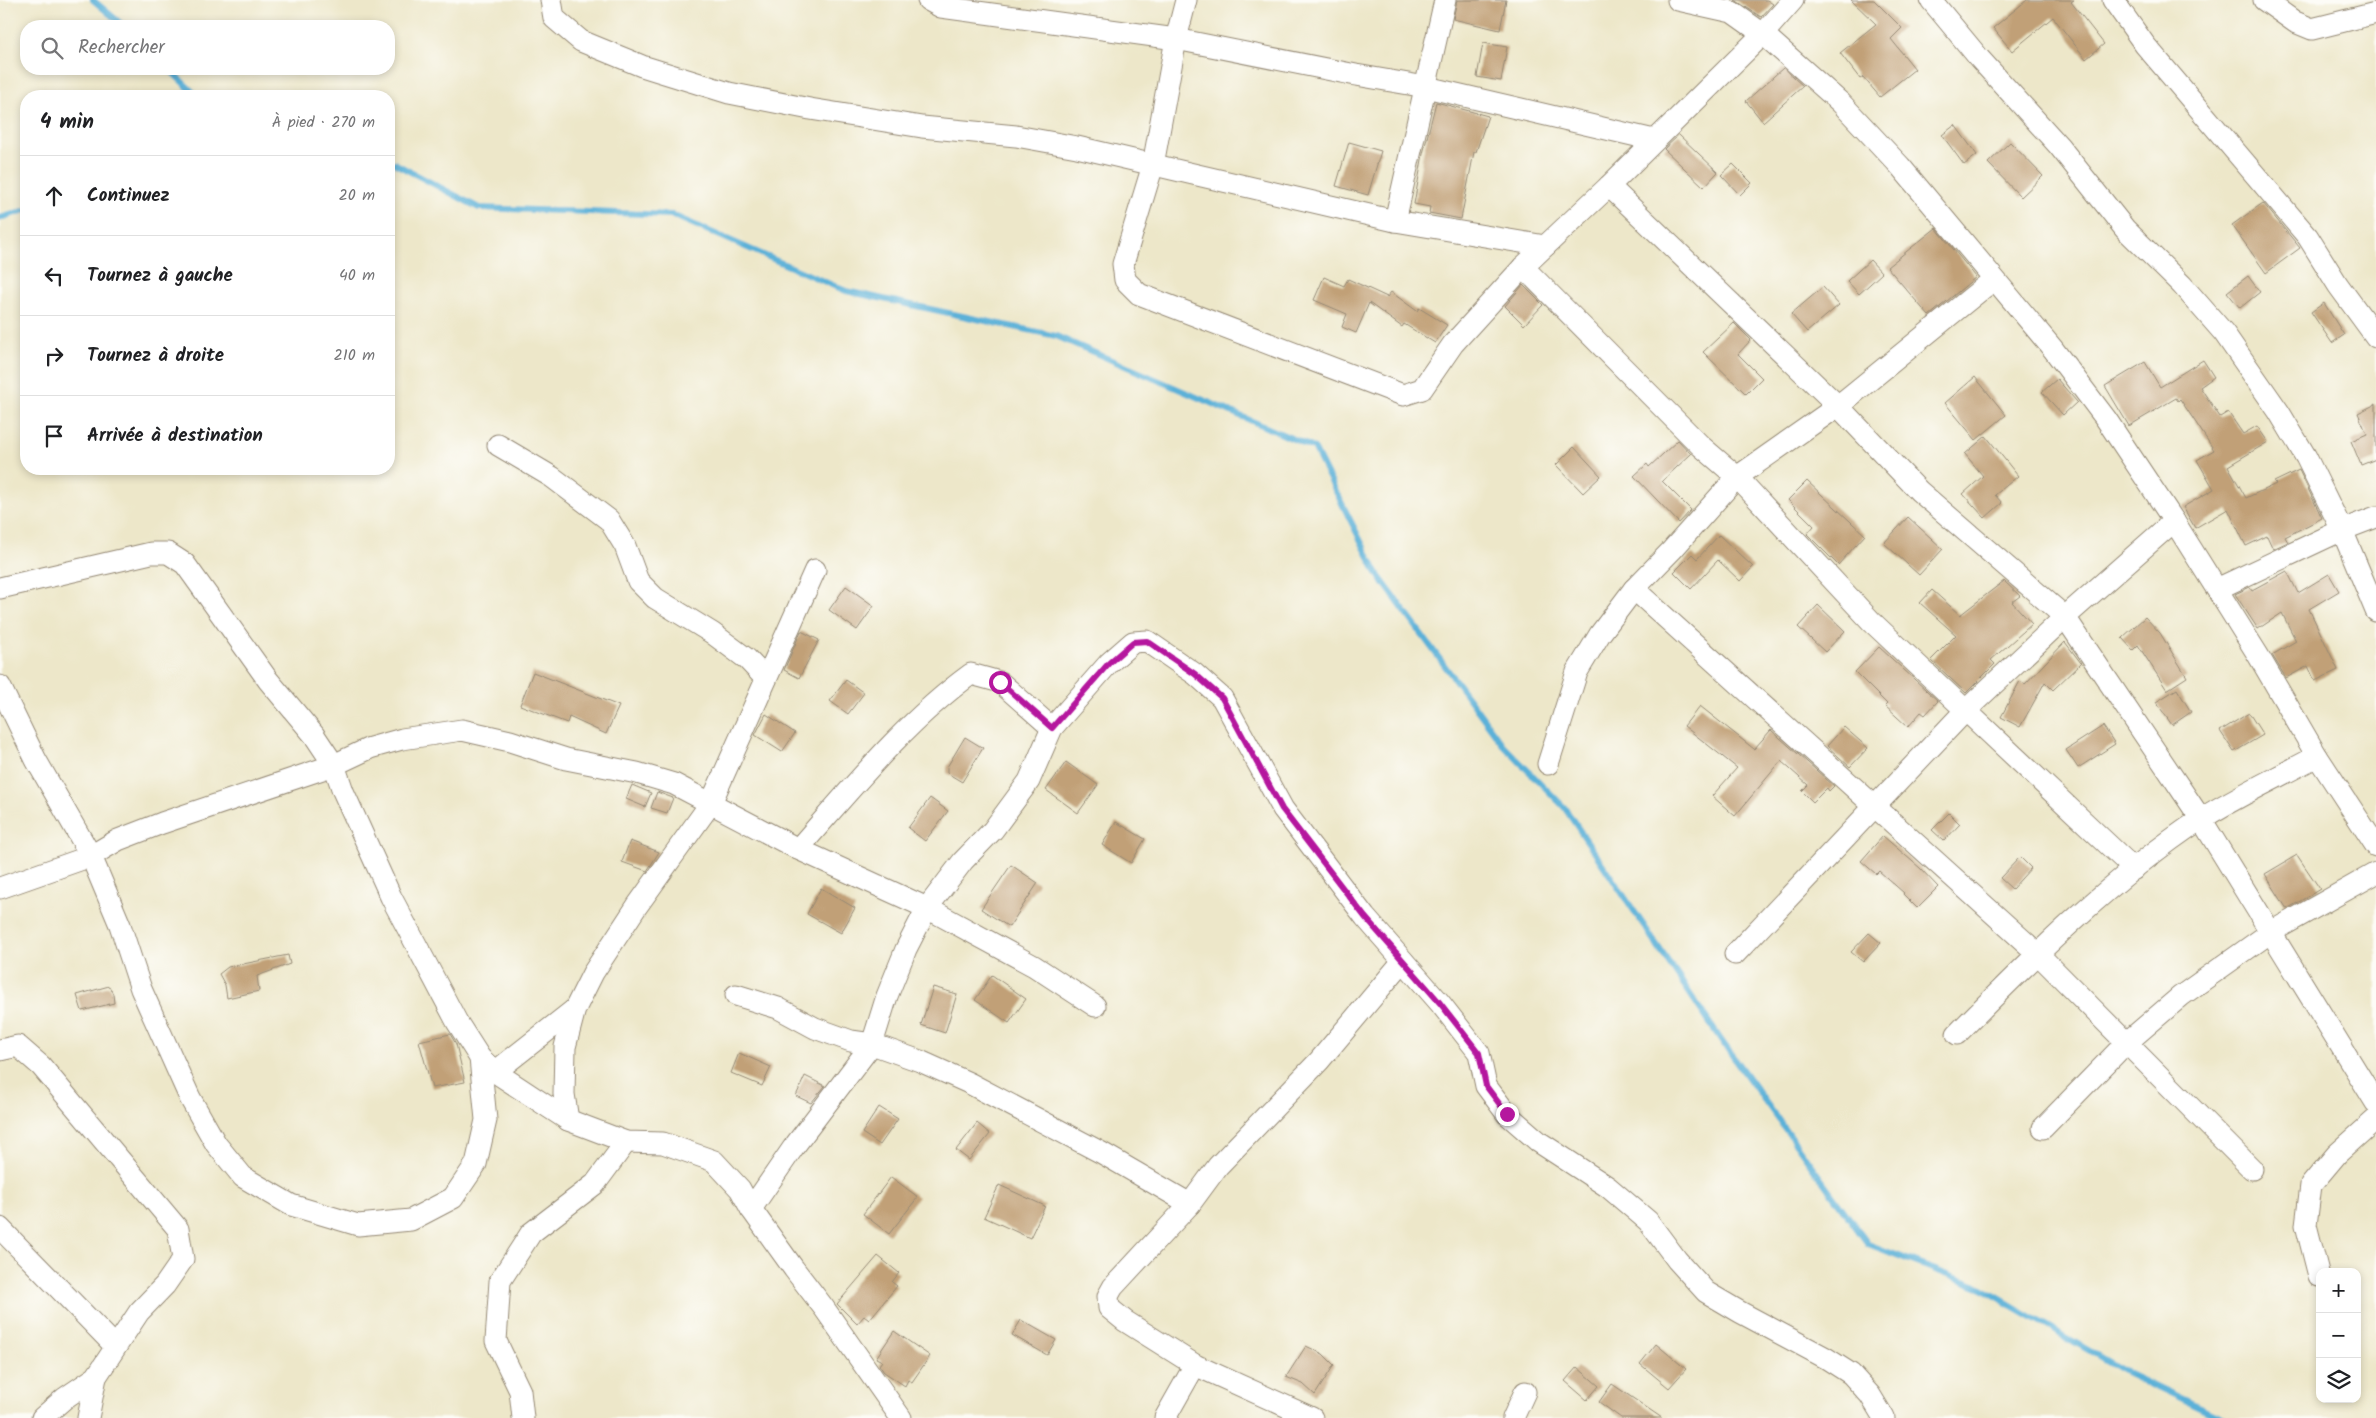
<!DOCTYPE html>
<html lang="fr">
<meta charset="utf-8">
<style>
body{margin:0;font-family:Kalam,sans-serif;background:#f6f6f6;color:#202124}
.controls{position:absolute;right:15px;bottom:15px;display:grid;overflow:hidden;border-radius:10px;box-shadow:0 2px 8px #0003}
.controls button{width:45px;height:45px;display:grid;place-items:center;padding:0;border:0;border-bottom:1px solid #e0e0e0;background:#fff;color:#202124;font:25px sans-serif}
.stop{position:absolute;width:15px;height:15px;margin:-11px;border:4px solid #b5179e;border-radius:50%;background:#fff}
.stop.end{background:#b5179e;border-color:#fff;box-shadow:0 1px 5px #0008}
.list{margin:0;padding:0;list-style:none}
h2{display:flex;justify-content:space-between;align-items:center;height:65px;margin:0;padding:0 20px;font-size:21px}
h2 small{font-size:16px;font-weight:400;color:#757577}
.list li{display:grid;grid-template-columns:32px 1fr auto;gap:15px;align-items:center;box-sizing:border-box;height:80px;padding:0 20px;border-top:1px solid #e0e0e0}
.list b{display:block;font-size:19px;white-space:nowrap}
.list em{font-size:16px;font-style:normal;color:#757577}
.icon{flex:none;width:28px;height:28px;fill:none;stroke:currentColor;stroke-width:2;stroke-linecap:round;stroke-linejoin:round}
.map{position:relative;flex:none;width:2376px;height:1418px;overflow:hidden}
.search{position:absolute;background:#fff;box-shadow:0 2px 8px #0003;left:20px;top:20px;width:375px;height:55px;display:flex;align-items:center;gap:12px;box-sizing:border-box;padding:0 18px;border-radius:20px;color:#757577;font-size:19px}
.panel{position:absolute;background:#fff;box-shadow:0 2px 8px #0003;left:20px;top:90px;width:375px;height:385px;border-radius:20px}
.map>svg:first-child{display:block}
.lines{fill:none;stroke-linecap:round;stroke-linejoin:round}
.stream{stroke:#5cb1d8;stroke-width:6}
.building{fill:#c1a077}
.street-casing{stroke:#948874;stroke-width:23}
.street{stroke:#fff;stroke-width:21}
.route{stroke:#b5179e;stroke-width:6}
</style>
<div class="map">
<svg width="2376" height="1418" viewBox="0 0 2376 1418">
<rect width="100%" height="100%" fill="#fdfcf7"/>
<filter id="ink" filterUnits="userSpaceOnUse"><feTurbulence type="fractalNoise" baseFrequency=".02" numOctaves="2"/><feDisplacementMap in="SourceGraphic" scale="10" xChannelSelector="R" yChannelSelector="G"/><feConvolveMatrix kernelMatrix="1 2 1 2 8 2 1 2 1" color-interpolation-filters="sRGB"/></filter>
<filter id="wash" filterUnits="userSpaceOnUse"><feTurbulence type="fractalNoise" baseFrequency=".0096" numOctaves="4" result="noise"/><feDisplacementMap in="SourceGraphic" scale="20" xChannelSelector="R" yChannelSelector="G"/><feGaussianBlur stdDeviation="1.12" result="paint"/><feColorMatrix in="noise" values="0 0 0 0 0 0 0 0 0 0 0 0 0 0 0 0 0 1.4 0 .05"/><feComposite in="paint" operator="in"/></filter>
<g filter="url(#wash)">
<rect width="100%" height="100%" fill="#ede7c9"/>
<g class="lines">
<!-- stream -->
<g class="stream">
<path d="M 93,0 L 124,26"/>
<path d="M 169,69 L 197,96"/>
<path d="M 389,163 L 394,163 L 479,208 L 672,215 L 846,291 L 1056,336 L 1314,448 L 1378,575 L 1503,745 L 1564,807 L 1721,1040 L 1868,1244 L 1982,1288 L 2124,1371 L 2223,1418"/>
<path d="M 0,218 L 26,210"/>
</g>
</g>
<g id="blocks">
<!-- building -->
<g class="building">
<path d="M 1457,0 L 1506,0 L 1500,30 L 1453,19 Z"/>
<path d="M 1735,0 L 1767,0 L 1773,4 L 1761,17 Z"/>
<path d="M 1851,0 L 1874,0 L 1902,28 L 1891,39 L 1915,69 L 1880,97 L 1863,77 L 1860,79 L 1840,53 L 1876,24 Z"/>
<path d="M 2027,0 L 2074,0 L 2071,2 L 2104,44 L 2086,59 L 2053,17 L 2012,51 L 1993,28 Z"/>
<path d="M 1483,43 L 1507,47 L 1501,81 L 1477,77 Z"/>
<path d="M 1783,68 L 1803,86 L 1763,122 L 1746,101 Z"/>
<path d="M 1436,102 L 1488,116 L 1476,152 L 1474,152 L 1461,219 L 1429,213 L 1430,207 L 1414,204 L 1423,154 Z"/>
<path d="M 1955,125 L 1977,155 L 1964,165 L 1942,135 Z"/>
<path d="M 1679,135 L 1718,172 L 1704,187 L 1664,149 Z"/>
<path d="M 1349,142 L 1381,151 L 1368,195 L 1336,186 Z"/>
<path d="M 2010,142 L 2043,176 L 2021,197 L 1988,163 Z"/>
<path d="M 1733,164 L 1752,183 L 1740,195 L 1721,175 Z"/>
<path d="M 2263,203 L 2300,248 L 2266,273 L 2232,225 Z"/>
<path d="M 1936,228 L 1976,277 L 1929,316 L 1887,267 Z"/>
<path d="M 1870,260 L 1882,273 L 1859,294 L 1847,281 Z"/>
<path d="M 2248,276 L 2260,292 L 2240,308 L 2227,292 Z"/>
<path d="M 1324,277 L 1344,286 L 1348,279 L 1387,297 L 1391,292 L 1417,311 L 1419,308 L 1447,325 L 1435,343 L 1404,324 L 1402,327 L 1369,303 L 1356,333 L 1342,327 L 1347,314 L 1314,300 Z"/>
<path d="M 1523,285 L 1543,305 L 1524,325 L 1505,306 Z"/>
<path d="M 1823,287 L 1839,305 L 1807,332 L 1791,314 Z"/>
<path d="M 2324,303 L 2344,335 L 2332,343 L 2311,312 Z"/>
<path d="M 1734,323 L 1751,340 L 1738,354 L 1762,378 L 1746,394 L 1703,352 Z"/>
<path d="M 2203,360 L 2214,377 L 2200,387 L 2220,417 L 2228,412 L 2243,434 L 2257,426 L 2268,442 L 2228,466 L 2246,498 L 2276,484 L 2274,482 L 2299,470 L 2322,518 L 2285,537 L 2288,542 L 2273,549 L 2267,536 L 2246,546 L 2228,509 L 2195,528 L 2183,507 L 2214,489 L 2197,460 L 2214,450 L 2180,399 L 2178,401 L 2176,398 L 2129,426 L 2105,386 L 2145,362 L 2160,387 Z"/>
<path d="M 1975,377 L 2006,415 L 1976,440 L 1945,403 Z"/>
<path d="M 2057,379 L 2077,402 L 2063,415 L 2042,392 Z"/>
<path d="M 2376,404 L 2376,459 L 2361,465 L 2351,441 L 2367,434 L 2358,413 Z"/>
<path d="M 1986,436 L 2018,476 L 1995,495 L 2002,503 L 1985,518 L 1963,494 L 1983,476 L 1965,454 Z"/>
<path d="M 1678,440 L 1691,454 L 1662,481 L 1691,510 L 1679,523 L 1634,476 L 1647,464 L 1649,467 Z"/>
<path d="M 1574,447 L 1601,476 L 1583,493 L 1556,465 Z"/>
<path d="M 1807,481 L 1865,535 L 1838,565 L 1807,534 L 1814,526 L 1788,500 Z"/>
<path d="M 1908,517 L 1943,549 L 1919,575 L 1884,543 Z"/>
<path d="M 1719,535 L 1753,567 L 1740,581 L 1718,560 L 1691,589 L 1674,572 L 1692,554 L 1697,559 Z"/>
<path d="M 2287,571 L 2298,593 L 2329,574 L 2339,591 L 2309,609 L 2338,670 L 2315,681 L 2308,666 L 2286,678 L 2272,655 L 2296,641 L 2282,613 L 2258,629 L 2235,594 L 2250,587 L 2252,590 Z"/>
<path d="M 2004,581 L 2020,596 L 2012,602 L 2032,624 L 1991,660 L 1995,664 L 1966,693 L 1931,660 L 1956,635 L 1920,603 L 1932,590 L 1960,615 Z"/>
<path d="M 846,586 L 874,606 L 857,630 L 829,610 Z"/>
<path d="M 1818,605 L 1845,631 L 1825,652 L 1798,627 Z"/>
<path d="M 2145,617 L 2160,633 L 2187,677 L 2167,690 L 2138,645 L 2133,650 L 2122,638 Z"/>
<path d="M 801,631 L 819,640 L 799,678 L 784,670 Z"/>
<path d="M 2065,642 L 2081,663 L 2053,690 L 2045,682 L 2020,727 L 2001,717 L 2020,681 L 2025,684 Z"/>
<path d="M 1879,647 L 1938,701 L 1925,715 L 1921,712 L 1908,727 L 1885,706 L 1887,704 L 1855,672 Z"/>
<path d="M 533,672 L 619,706 L 606,734 L 569,717 L 567,723 L 520,705 Z"/>
<path d="M 846,680 L 864,693 L 848,714 L 830,701 Z"/>
<path d="M 2177,689 L 2191,712 L 2172,725 L 2156,702 Z"/>
<path d="M 1700,706 L 1754,749 L 1771,730 L 1834,786 L 1829,791 L 1827,788 L 1813,802 L 1802,791 L 1808,785 L 1781,761 L 1735,816 L 1712,796 L 1737,768 L 1684,726 Z"/>
<path d="M 2249,713 L 2263,735 L 2234,752 L 2220,731 Z"/>
<path d="M 766,714 L 795,733 L 782,752 L 755,735 Z"/>
<path d="M 2103,726 L 2115,744 L 2078,768 L 2066,750 Z"/>
<path d="M 1844,727 L 1868,748 L 1850,767 L 1827,746 Z"/>
<path d="M 965,737 L 983,748 L 962,782 L 947,773 L 947,767 Z"/>
<path d="M 1066,762 L 1098,785 L 1078,813 L 1046,790 Z"/>
<path d="M 632,785 L 651,793 L 645,807 L 626,799 Z"/>
<path d="M 657,792 L 673,798 L 667,813 L 651,808 Z"/>
<path d="M 930,798 L 948,811 L 925,841 L 908,828 Z"/>
<path d="M 1949,813 L 1960,824 L 1944,841 L 1932,830 Z"/>
<path d="M 1116,822 L 1145,839 L 1131,863 L 1102,845 Z"/>
<path d="M 1883,836 L 1920,868 L 1938,887 L 1917,908 L 1903,894 L 1904,893 L 1879,871 L 1876,874 L 1861,861 Z"/>
<path d="M 630,841 L 659,852 L 647,871 L 622,862 Z"/>
<path d="M 2297,855 L 2320,889 L 2287,909 L 2265,874 Z"/>
<path d="M 2020,857 L 2031,868 L 2012,889 L 2000,878 Z"/>
<path d="M 1011,865 L 1038,883 L 1009,927 L 981,909 Z"/>
<path d="M 821,888 L 855,908 L 841,933 L 807,914 Z"/>
<path d="M 1869,933 L 1881,943 L 1863,962 L 1851,952 Z"/>
<path d="M 288,955 L 290,964 L 257,976 L 259,991 L 227,998 L 225,985 L 219,974 L 228,967 Z"/>
<path d="M 992,975 L 1026,999 L 1009,1023 L 975,1000 Z"/>
<path d="M 109,986 L 113,994 L 114,1003 L 82,1011 L 77,995 Z"/>
<path d="M 933,987 L 957,994 L 945,1033 L 921,1025 Z"/>
<path d="M 450,1034 L 456,1044 L 465,1082 L 432,1088 L 419,1041 Z"/>
<path d="M 739,1053 L 771,1067 L 762,1086 L 731,1073 Z"/>
<path d="M 805,1076 L 825,1086 L 811,1103 L 796,1096 Z"/>
<path d="M 879,1107 L 898,1119 L 880,1145 L 862,1133 Z"/>
<path d="M 977,1123 L 990,1134 L 969,1160 L 956,1150 Z"/>
<path d="M 891,1177 L 918,1197 L 889,1234 L 863,1214 Z"/>
<path d="M 999,1185 L 1045,1206 L 1030,1238 L 984,1217 Z"/>
<path d="M 878,1256 L 899,1273 L 892,1282 L 897,1286 L 869,1320 L 864,1316 L 857,1324 L 837,1304 Z"/>
<path d="M 1021,1320 L 1056,1340 L 1047,1355 L 1012,1335 Z"/>
<path d="M 894,1331 L 930,1356 L 912,1382 L 908,1380 L 905,1386 L 884,1372 L 879,1365 L 882,1361 L 876,1358 Z"/>
<path d="M 1656,1344 L 1686,1369 L 1669,1388 L 1640,1364 Z"/>
<path d="M 1306,1346 L 1323,1354 L 1334,1365 L 1315,1395 L 1303,1384 L 1286,1377 Z"/>
<path d="M 1577,1367 L 1599,1386 L 1587,1400 L 1565,1381 Z"/>
<path d="M 1612,1384 L 1662,1418 L 1621,1418 L 1599,1402 Z"/>
</g>
</g>
</g>
<g filter="url(#ink)">
<use href="#blocks" fill-opacity="0" stroke="#948874" stroke-width="1"/>
<g class="lines">
<defs>
<g id="street">
<path d="M 551,0 L 554,18 L 581,41 L 642,66 L 729,93 L 810,109 L 922,127 L 1016,136 L 1077,147 L 1395,221 L 1545,246"/>
<path d="M 928,0 L 941,7 L 1176,39 L 1356,75 L 1426,87 L 1654,140"/>
<path d="M 1186,0 L 1176,39 L 1153,165 L 1123,264 L 1125,280 L 1139,294 L 1403,395 L 1422,389 L 1453,344 L 1523,267 L 1609,186 L 1763,34 L 1793,0"/>
<path d="M 1678,0 L 1732,12 L 1763,34 L 1841,103 L 1900,166 L 2053,349 L 2106,419 L 2174,521 L 2258,655 L 2317,756 L 2376,846"/>
<path d="M 1931,0 L 1979,58 L 2059,146 L 2125,229 L 2182,285 L 2224,333 L 2279,412 L 2306,457 L 2342,530 L 2376,611"/>
<path d="M 2113,0 L 2145,45 L 2308,237 L 2338,285 L 2376,337"/>
<path d="M 2264,0 L 2295,22 L 2312,29 L 2376,13"/>
<path d="M 1609,186 L 1838,406 L 1919,491 L 2065,617 L 2201,819 L 2376,1103"/>
<path d="M 1395,221 L 1445,0"/>
<path d="M 1523,267 L 1701,446 L 1737,477 L 1871,621 L 2134,869"/>
<path d="M 498,445 L 552,477 L 609,520 L 625,546 L 638,581 L 655,598 L 712,633 L 747,659 L 766,679"/>
<path d="M 0,588 L 151,553 L 168,553 L 185,564 L 268,680 L 314,735 L 334,765 L 343,791 L 391,897 L 457,1022 L 480,1058 L 495,1072 L 568,1120 L 626,1142 L 663,1143 L 714,1161 L 740,1189 L 751,1209 L 794,1269 L 824,1308 L 901,1418"/>
<path d="M 1634,589 L 2037,953 L 2252,1169"/>
<path d="M 2217,589 L 2342,530 L 2376,517"/>
<path d="M 0,686 L 36,760 L 91,856 L 0,888"/>
<path d="M 1548,764 L 1577,672 L 1600,634 L 1634,589 L 1672,550 L 1737,477 L 1838,406 L 1993,280"/>
<path d="M 798,849 C 852,788 905,722 971,674 L 1000,682 L 1052,728"/>
<path d="M 1735,954 L 1965,711 L 2065,617 L 2174,521"/>
<path d="M 736,995 L 778,1008 L 815,1028 L 851,1041 L 872,1044 L 920,1061 L 969,1083 L 1102,1153 L 1190,1204"/>
<path d="M 1957,1034 C 2031,959 2113,877 2201,819 C 2237,796 2279,777 2317,756"/>
<path d="M 0,1050 L 18,1046 L 41,1066 L 178,1229 L 183,1259 L 165,1285 L 139,1312 L 96,1377 L 65,1398 L 42,1418"/>
<path d="M 480,1058 L 486,1120 L 476,1164 L 453,1198 L 411,1220 L 358,1225 L 291,1205 L 243,1177 L 216,1144 L 190,1098 L 141,989 L 120,925 L 91,856 L 118,840 L 162,823 L 334,765 L 370,748 L 402,739 L 462,730 L 510,741 L 566,759 L 637,773 L 674,784 L 798,849 L 927,908 L 1034,966 L 1095,1006"/>
<path d="M 495,1072 L 575,1009"/>
<path d="M 568,1120 L 564,1094 L 565,1047 L 575,1009 L 593,973 L 637,906 L 711,803 L 815,570"/>
<path d="M 2043,1128 L 2125,1044 L 2181,996 L 2271,932 L 2376,873"/>
<path d="M 751,1209 L 793,1148 L 872,1044 L 887,996 L 906,949 L 927,908 L 963,861 L 993,830 L 1029,781 L 1052,728 L 1109,663 L 1133,642 L 1147,641 L 1195,674 L 1222,698 L 1283,809 L 1365,917 L 1440,1003 L 1479,1053 L 1486,1086 L 1507,1114 L 1539,1142 L 1608,1187 L 1648,1221 L 1677,1260 L 1706,1292 L 1740,1312 L 1826,1358 L 1851,1374 L 1870,1395 L 1884,1418"/>
<path d="M 0,1228 L 115,1346"/>
<path d="M 2319,1276 L 2306,1225 L 2311,1185 L 2337,1154 L 2376,1119"/>
<path d="M 88,1418 L 96,1377"/>
<path d="M 523,1418 L 520,1391 L 496,1341 L 500,1281 L 531,1233 L 595,1184 L 626,1142"/>
<path d="M 1165,1418 L 1195,1365"/>
<path d="M 1312,1418 L 1195,1365 L 1125,1321 L 1109,1308 L 1108,1296 L 1113,1287 L 1190,1204 L 1218,1166 L 1319,1061 L 1403,961"/>
<path d="M 1513,1418 L 1525,1392"/>
</g>
</defs>
<!-- street casing -->
<use href="#street" class="street-casing"/>
<!-- street -->
<use href="#street" class="street"/>
</g>
</g>
<g class="lines" filter="url(#ink)">
<!-- route -->
<path class="route" d="M 1000,682 L 1052,728 L 1109,663 L 1133,642 L 1147,641 L 1195,674 L 1222,698 L 1282,809 L 1365,917 L 1440,1003 L 1479,1053 L 1486,1086 L 1507,1114"/>
</g>
</svg>
<div class="controls">
<button>+</button>
<button>−</button>
<button><svg class="icon" aria-label="layers" viewBox="0 0 24 24"><path d="M12 4l9 5-9 5-9-5zM3 14l9 5 9-5"/></svg></button>
</div>
<div class="stop" style="left:1000px;top:682px"></div>
<div class="stop end" style="left:1507px;top:1114px"></div>
<div class="search"><svg class="icon" aria-label="search" viewBox="0 0 24 24"><circle cx="10" cy="10" r="6"/><path d="M15 15l6 6"/></svg>Rechercher</div>
<section class="panel">
<h2>4 min<small>À pied · 270 m</small></h2>
<ul class="list">
<li><svg class="icon" aria-label="ahead" viewBox="0 0 24 24"><path d="M12 20V5M6 11l6-6 6 6"/></svg><div><b>Continuez</b></div><em>20 m</em></li>
<li><svg class="icon" aria-label="left" viewBox="0 0 24 24"><path d="M17 20v-9H6M10 6l-5 5 5 5"/></svg><div><b>Tournez à gauche</b></div><em>40 m</em></li>
<li><svg class="icon" aria-label="right" viewBox="0 0 24 24"><path d="M7 20v-9h11M14 6l5 5-5 5"/></svg><div><b>Tournez à droite</b></div><em>210 m</em></li>
<li><svg class="icon" aria-label="arrive" viewBox="0 0 24 24"><path d="M6 21V4h12l-3 4 3 4H6"/></svg><div><b>Arrivée à destination</b></div></li>
</ul>
</section>
</div>
